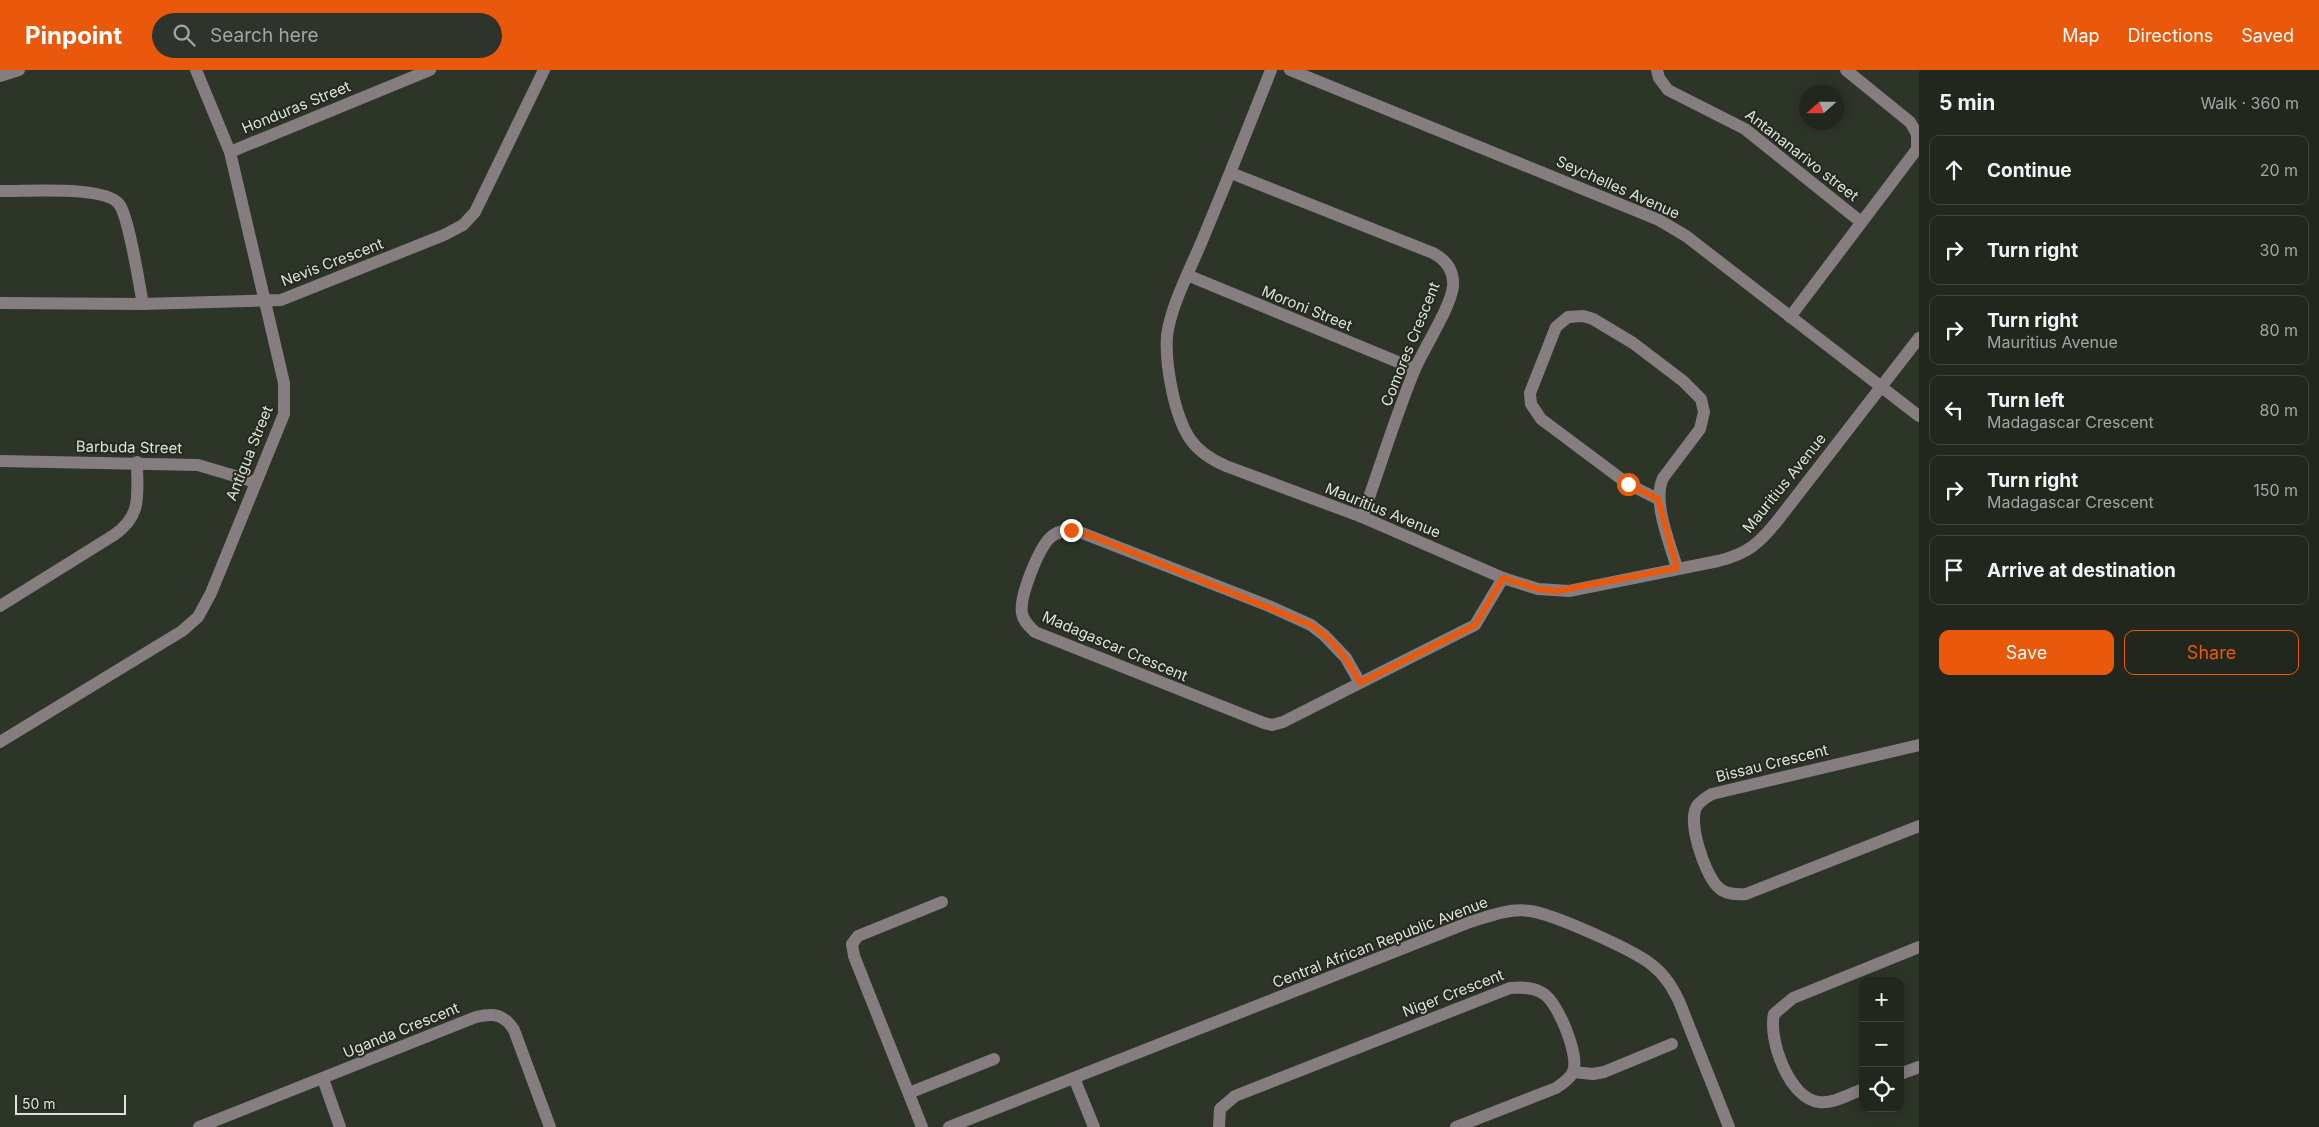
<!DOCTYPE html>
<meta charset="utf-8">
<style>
body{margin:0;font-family:Inter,sans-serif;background:#2e332b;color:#f1f3f6}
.controls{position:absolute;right:15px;bottom:15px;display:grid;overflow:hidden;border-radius:10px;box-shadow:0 2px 12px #0003}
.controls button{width:45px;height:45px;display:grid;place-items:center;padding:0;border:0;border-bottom:1px solid #3f443c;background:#22271e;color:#f1f3f6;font:25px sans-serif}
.compass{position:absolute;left:1799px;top:15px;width:45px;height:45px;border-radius:50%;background:#22271e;box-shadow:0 2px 12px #0003;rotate:249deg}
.scale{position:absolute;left:15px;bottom:12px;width:111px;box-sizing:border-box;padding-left:5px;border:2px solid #dde2da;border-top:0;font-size:14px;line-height:18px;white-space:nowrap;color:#dde2da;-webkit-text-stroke:4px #242a1f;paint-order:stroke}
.stop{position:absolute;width:15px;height:15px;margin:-11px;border:4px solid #ea580c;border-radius:50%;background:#fff}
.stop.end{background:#ea580c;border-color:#fff;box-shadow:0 1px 5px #0008}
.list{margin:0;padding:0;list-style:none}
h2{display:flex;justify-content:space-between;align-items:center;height:65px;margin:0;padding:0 20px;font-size:21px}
h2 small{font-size:16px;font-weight:400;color:#a2a5a4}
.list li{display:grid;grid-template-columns:32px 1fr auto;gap:15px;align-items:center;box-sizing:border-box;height:70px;margin:0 10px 10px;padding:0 10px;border:1px solid #3f443c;border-radius:10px}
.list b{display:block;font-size:19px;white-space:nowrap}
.list p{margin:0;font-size:16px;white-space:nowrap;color:#a2a5a4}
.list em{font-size:16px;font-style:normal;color:#a2a5a4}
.actions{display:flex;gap:10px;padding:15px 20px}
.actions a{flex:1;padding:11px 0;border:1px solid #ea580c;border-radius:10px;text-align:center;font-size:18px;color:#ea580c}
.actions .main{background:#ea580c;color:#fff}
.icon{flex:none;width:28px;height:28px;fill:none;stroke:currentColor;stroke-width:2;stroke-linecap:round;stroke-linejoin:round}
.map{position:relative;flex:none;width:1919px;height:1057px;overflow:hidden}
header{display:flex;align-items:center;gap:30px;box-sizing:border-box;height:70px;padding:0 25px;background:#ea580c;color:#fff}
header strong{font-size:24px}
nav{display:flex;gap:28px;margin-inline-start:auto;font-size:18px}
.search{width:350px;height:45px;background:#2e332b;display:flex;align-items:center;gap:12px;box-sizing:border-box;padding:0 18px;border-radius:28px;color:#a2a5a4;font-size:19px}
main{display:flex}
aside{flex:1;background:#22271e}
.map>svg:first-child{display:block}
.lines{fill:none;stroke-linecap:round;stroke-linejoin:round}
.minor{stroke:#857d80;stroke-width:12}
.route{stroke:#ea580c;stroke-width:6}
.labels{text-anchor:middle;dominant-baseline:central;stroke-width:4;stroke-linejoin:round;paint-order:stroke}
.street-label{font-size:15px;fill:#dde2da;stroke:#242a1f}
</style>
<header>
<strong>Pinpoint</strong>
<div class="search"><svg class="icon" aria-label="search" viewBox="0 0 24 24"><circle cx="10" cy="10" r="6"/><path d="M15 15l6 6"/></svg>Search here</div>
<nav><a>Map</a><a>Directions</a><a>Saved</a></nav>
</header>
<main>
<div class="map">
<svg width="1919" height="1057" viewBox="0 0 1919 1057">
<rect width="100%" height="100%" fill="#2d3428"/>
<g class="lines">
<!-- minor -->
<g class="minor">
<path d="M 1271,0 C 1249,56 1227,111 1204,166 C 1192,196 1171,234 1167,266 C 1165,294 1174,345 1190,369 C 1199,382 1212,390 1226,396 L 1362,447 L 1503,508 L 1538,519 L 1569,521 L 1718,491 C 1747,484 1759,474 1778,450 L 1919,268"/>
<path d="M 1290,0 L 1659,150 L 1686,166 L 1919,346"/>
<path d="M 1657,0 L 1659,8 L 1668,20 L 1745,59 L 1861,152"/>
<path d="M 0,6 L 19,0"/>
<path d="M 230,82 L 430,0"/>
<path d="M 1231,103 L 1433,183 C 1446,190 1454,201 1453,216 C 1451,237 1424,278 1415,299 C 1395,347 1380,398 1362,447"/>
<path d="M 0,121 C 25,122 104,115 119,134 C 129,147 139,214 143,234"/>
<path d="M 1187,205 L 1415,299"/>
<path d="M 0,233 L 143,234 L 281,230 L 444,165 L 463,155 L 475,142 L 544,0"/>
<path d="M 1790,247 L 1917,79 L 1917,64 L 1910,52 L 1846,0"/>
<path d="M 0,391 L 198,395 L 255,412"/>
<path d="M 1658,429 L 1628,414 L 1541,349 L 1531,334 L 1530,323 L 1556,257 L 1568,247 L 1583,246 L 1593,249 L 1633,273 L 1683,311 L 1701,329 L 1704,342 L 1700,359 L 1663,408 C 1652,432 1670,473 1677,498"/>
<path d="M 0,536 L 114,465 C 143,445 137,424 137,392"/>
<path d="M 1360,613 L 1283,652 L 1272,655 L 1264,653 L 1035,562 C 1029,556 1023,551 1022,543 C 1019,527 1039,477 1051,467 C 1059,460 1068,460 1077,461 L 1269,536 L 1311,555 L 1324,565 L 1346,588 L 1360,613 L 1475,555 L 1503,508"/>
<path d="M 0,672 L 182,561 L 198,547 L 211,523 L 284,344 L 284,313 L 230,82 L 196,0"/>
<path d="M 1919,675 L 1712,724 C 1707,727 1701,730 1697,736 C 1687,751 1704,802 1717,816 C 1724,824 1735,825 1746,824 L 1919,756"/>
<path d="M 1573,1002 L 1593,1004 L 1604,1002 L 1672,974"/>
<path d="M 1900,1004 L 1919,997"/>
<path d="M 1074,1008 L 1094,1057"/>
<path d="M 323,1009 L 340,1057"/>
<path d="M 1863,1019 C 1850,1024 1833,1034 1819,1032 C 1789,1029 1768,969 1774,944 L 1793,928 L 1919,877"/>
<path d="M 909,1023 L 994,989"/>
<path d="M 199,1057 L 476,947 C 494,943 504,944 514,960 L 550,1057"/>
<path d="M 922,1057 L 854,886 L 852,874 L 858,866 L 942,832"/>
<path d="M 949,1057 L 1470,852 C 1489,846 1509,838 1530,841 C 1553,844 1634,880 1652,895 C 1665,905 1672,917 1679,931 L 1729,1057"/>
<path d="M 1219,1057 L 1220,1039 L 1235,1026 L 1510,918 C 1522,917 1534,917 1544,924 C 1558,933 1580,986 1573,1002 C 1570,1009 1563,1013 1556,1018 L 1456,1057"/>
</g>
</g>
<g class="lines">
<!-- route -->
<path class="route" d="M 1071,460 L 1090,465 L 1311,555 C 1333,569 1349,591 1360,613 L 1475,555 L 1503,508 L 1538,519 L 1557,521 L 1677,498 L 1658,429 L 1628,414"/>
</g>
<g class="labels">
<!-- street labels -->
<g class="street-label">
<text transform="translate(296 37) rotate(-22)">Honduras Street</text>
<text transform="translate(1802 85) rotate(38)">Antananarivo street</text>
<text transform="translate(1618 117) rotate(24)">Seychelles Avenue</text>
<text transform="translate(332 192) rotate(-21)">Nevis Crescent</text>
<text transform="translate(1307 238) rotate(22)">Moroni Street</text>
<text transform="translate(1410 274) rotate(-68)">Comores Crescent</text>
<text transform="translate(129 377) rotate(1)">Barbuda Street</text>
<text transform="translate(249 383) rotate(-68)">Antigua Street</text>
<text transform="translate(1784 413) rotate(-51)">Mauritius Avenue</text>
<text transform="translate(1383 440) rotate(22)">Mauritius Avenue</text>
<text transform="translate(1115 576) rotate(23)">Madagascar Crescent</text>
<text transform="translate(1772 693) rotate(-14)">Bissau Crescent</text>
<text transform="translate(1380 872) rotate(-21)">Central African Republic Avenue</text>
<text transform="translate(1453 923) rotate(-21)">Niger Crescent</text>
<text transform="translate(401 960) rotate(-22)">Uganda Crescent</text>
</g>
</g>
</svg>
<div class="controls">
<button>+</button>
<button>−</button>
<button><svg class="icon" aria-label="locate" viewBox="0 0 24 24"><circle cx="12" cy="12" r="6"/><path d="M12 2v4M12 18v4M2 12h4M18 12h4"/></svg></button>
</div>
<svg class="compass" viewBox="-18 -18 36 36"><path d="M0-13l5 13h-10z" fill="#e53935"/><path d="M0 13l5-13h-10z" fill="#a2a5a4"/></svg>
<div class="scale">50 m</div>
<div class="stop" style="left:1628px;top:414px"></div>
<div class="stop end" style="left:1071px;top:460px"></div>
</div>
<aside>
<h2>5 min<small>Walk · 360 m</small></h2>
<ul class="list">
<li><svg class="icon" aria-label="ahead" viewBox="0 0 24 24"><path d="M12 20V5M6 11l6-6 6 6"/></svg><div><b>Continue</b></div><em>20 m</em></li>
<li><svg class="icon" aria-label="right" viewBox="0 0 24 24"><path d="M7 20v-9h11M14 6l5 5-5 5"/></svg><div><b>Turn right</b></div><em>30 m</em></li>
<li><svg class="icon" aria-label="right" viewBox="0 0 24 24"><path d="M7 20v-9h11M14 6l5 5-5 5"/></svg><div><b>Turn right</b><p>Mauritius Avenue</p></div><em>80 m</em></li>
<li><svg class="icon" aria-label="left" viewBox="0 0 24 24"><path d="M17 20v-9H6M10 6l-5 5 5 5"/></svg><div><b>Turn left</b><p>Madagascar Crescent</p></div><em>80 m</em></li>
<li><svg class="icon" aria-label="right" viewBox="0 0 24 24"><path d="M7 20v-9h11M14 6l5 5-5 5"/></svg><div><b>Turn right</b><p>Madagascar Crescent</p></div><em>150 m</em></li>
<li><svg class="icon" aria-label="arrive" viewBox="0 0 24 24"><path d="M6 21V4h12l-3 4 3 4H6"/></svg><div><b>Arrive at destination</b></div></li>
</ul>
<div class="actions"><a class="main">Save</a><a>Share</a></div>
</aside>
</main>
